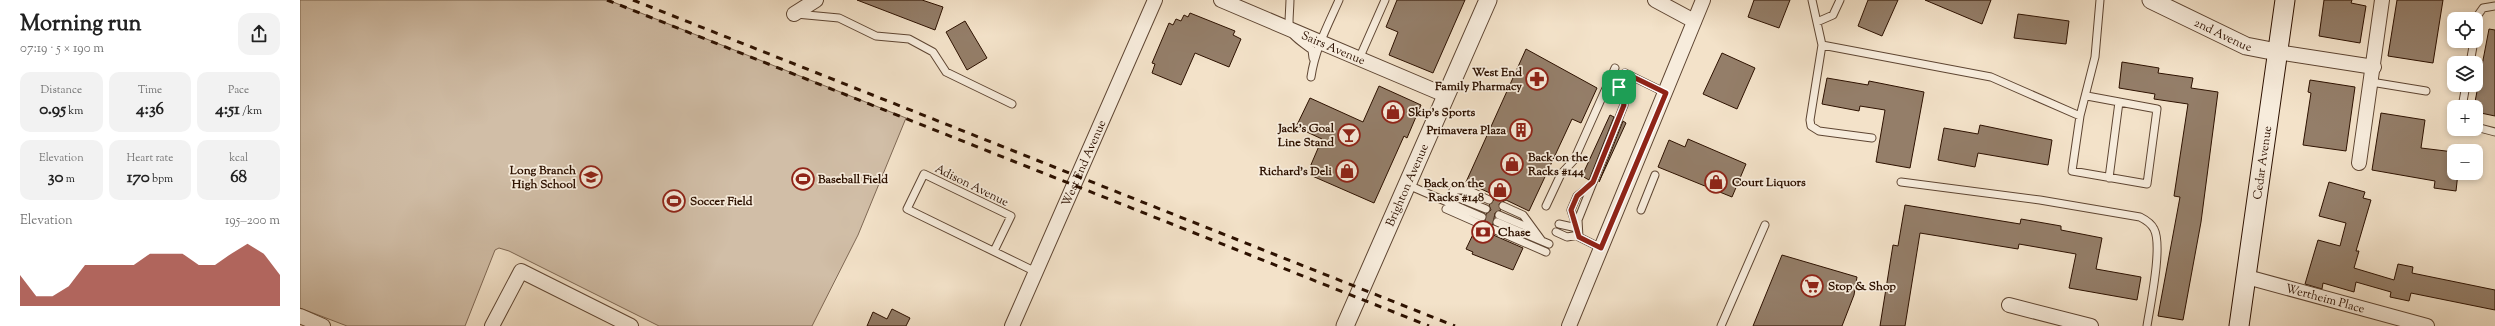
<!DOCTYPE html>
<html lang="en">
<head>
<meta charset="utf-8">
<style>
  :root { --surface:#fff; --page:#f2f2f2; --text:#222; --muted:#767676; --accent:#8f2418 }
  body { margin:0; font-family:"Sorts Mill Goudy",serif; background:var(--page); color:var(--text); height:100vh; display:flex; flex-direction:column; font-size:15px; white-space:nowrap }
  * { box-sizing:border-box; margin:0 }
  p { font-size:13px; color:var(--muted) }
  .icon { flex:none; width:22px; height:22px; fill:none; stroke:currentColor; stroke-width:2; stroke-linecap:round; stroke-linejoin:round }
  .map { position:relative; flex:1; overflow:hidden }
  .drawer { display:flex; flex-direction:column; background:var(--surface); width:300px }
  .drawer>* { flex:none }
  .controls { position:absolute; left:2147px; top:12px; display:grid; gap:8px }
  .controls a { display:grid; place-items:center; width:36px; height:36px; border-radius:8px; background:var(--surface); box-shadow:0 2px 6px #0003; font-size:20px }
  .pin { position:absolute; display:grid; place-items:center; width:34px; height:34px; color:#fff; margin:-17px; border-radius:8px; box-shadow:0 2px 6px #0006 }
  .round { display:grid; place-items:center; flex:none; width:42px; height:42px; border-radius:12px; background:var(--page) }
  .headline { display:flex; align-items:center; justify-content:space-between; height:68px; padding:0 20px }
  h1 { font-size:22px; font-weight:800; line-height:30px }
  .stats { display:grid; grid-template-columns:repeat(3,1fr); gap:6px; height:68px; padding:4px 20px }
  .stats div { display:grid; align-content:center; border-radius:10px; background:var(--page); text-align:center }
  .stats b { font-size:17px; font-weight:800 }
  .stats small { font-size:11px; font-weight:400 }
  .stats p { font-size:11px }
  .chart { height:112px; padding:8px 20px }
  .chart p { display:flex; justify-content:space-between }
  .chart svg { width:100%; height:72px; margin-top:4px; fill:var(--accent); opacity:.7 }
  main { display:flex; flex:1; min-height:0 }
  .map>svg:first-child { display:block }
  .green { fill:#d1bea7; stroke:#7f6854 }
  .building { fill:#947e69; stroke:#2d1100 }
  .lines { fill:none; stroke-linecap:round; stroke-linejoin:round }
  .service-casing { stroke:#5e4532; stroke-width:9 }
  .minor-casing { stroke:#5e4532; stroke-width:16 }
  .tertiary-casing { stroke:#5e4532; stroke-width:19 }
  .secondary-casing { stroke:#2d1100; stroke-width:21 }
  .service { stroke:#f7ecdc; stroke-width:7 }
  .minor { stroke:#f7ecdc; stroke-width:14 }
  .tertiary { stroke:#f7ecdc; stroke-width:17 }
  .secondary { stroke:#f7ecdc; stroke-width:19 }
  .rail { stroke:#2d1100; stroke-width:3; stroke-dasharray:7 7; stroke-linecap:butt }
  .route-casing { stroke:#fff; stroke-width:8 }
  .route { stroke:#8f2418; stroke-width:5 }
  .labels { text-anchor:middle; stroke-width:3.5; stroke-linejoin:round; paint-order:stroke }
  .street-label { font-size:12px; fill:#2d1100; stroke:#f7ecdc }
  .poi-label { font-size:12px; font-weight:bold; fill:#2d1100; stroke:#f7ecdc; text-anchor:start }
</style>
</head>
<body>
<main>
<section class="drawer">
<div class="headline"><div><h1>Morning run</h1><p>07:19 · 5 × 190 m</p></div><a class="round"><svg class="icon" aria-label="share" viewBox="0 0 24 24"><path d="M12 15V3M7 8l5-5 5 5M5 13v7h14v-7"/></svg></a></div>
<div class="stats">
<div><p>Distance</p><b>0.95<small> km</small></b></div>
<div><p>Time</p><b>4:36</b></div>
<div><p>Pace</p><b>4:51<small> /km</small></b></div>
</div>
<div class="stats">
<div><p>Elevation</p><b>30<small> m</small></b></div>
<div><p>Heart rate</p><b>170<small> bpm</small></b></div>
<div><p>kcal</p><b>68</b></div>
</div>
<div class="chart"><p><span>Elevation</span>195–200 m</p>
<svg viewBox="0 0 160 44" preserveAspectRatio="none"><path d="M0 44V25L10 38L20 38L30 32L40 19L50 19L60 19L70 19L80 12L90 12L100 12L110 19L120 19L130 12L140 6L150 12L160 25V44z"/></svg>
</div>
</section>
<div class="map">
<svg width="2195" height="326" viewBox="0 0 2195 326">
  <rect width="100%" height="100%" fill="#f3e2c9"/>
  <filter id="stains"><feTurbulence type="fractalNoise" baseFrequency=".005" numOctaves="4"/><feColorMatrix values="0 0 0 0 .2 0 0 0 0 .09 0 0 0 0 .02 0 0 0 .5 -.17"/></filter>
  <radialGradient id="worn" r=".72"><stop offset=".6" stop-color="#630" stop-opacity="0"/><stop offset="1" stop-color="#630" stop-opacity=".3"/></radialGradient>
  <path class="green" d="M0,0H308L606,118L558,235L512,326H359L209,251L199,248L195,250L165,326H47L0,308Z"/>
  <path class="building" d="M557,0H622L643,7L635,30Z
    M1097,0H1165L1133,73L1089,55L1098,32L1086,27Z
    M1454,0H1490L1479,28L1448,17Z
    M1568,0H1598L1582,36L1558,26Z
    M1625,0H1691L1682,24Z
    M2024,0H2052L2051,3L2066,6L2060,43L2019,36Z
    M2097,0H2143L2133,63L2088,56Z
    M890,13L935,31L933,35L941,39L929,67L895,53L881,85L852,73L855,64L852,63L869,23L873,25L876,19L881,21L884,15L888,17Z
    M1718,14L1769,21L1766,44L1714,38Z
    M665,21L687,58L667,70L646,32Z
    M2189,29L2195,30V116L2176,112V107H2174Z
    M1226,49L1297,88L1281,123L1272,119L1229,211L1206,200L1199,204L1201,210L1195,213L1193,224L1188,230L1191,234L1223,248L1213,270L1172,254L1173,252L1166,249L1176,228L1181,229L1184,226L1186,214L1191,210L1189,205L1194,200L1192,194L1166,182Z
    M1422,53L1455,68L1437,109L1403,94Z
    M1822,62L1859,68L1858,73L1893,78L1891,88L1918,92L1901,222L1883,320L1858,316L1880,197L1874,196L1888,104L1854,99L1855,94L1819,88Z
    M1527,78L1568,85L1569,81L1624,92L1610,168L1576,162L1585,110L1560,106L1559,111L1522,104Z
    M2010,80L2055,87L2046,151L2003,145L2011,93L2008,92Z
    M1079,86L1121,105L1107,138L1104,136L1074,203L1010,175L1014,168L1010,167L1022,139L996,127L1010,98L1063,122Z
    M2081,113L2125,120L2121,148L2154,152V173H2158L2156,191L2134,188L2135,181L2072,170Z
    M1310,115L1314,117L1289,180L1282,176Z
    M1323,121L1326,123L1299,182Z
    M1680,125L1752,140L1748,165L1678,153L1675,167L1638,160L1644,128L1678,134Z
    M1388,139L1446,164L1432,197L1358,167L1369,140L1385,147Z
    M2029,182L2065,192L2063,198L2071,200L2056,251H2059L2054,268L2094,280L2098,264L2113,267L2112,273L2195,290V310L2111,293L2109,301L2090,297L2091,292L2056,282L2054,292L2023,283L2022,289L2005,284L2018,240L2040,246L2046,223L2019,216Z
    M1605,205L1720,224L1721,219L1761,226V230L1802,238L1796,269L1841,277L1837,300L1769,288L1776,254L1719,244L1718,249L1620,233L1605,326H1580L1593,245L1598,246Z
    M1482,255L1557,277L1554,295L1542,326H1453Z
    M592,309L610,318L606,326H567L573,312L587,319Z"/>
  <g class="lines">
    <g class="service-casing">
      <path id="service" d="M990,0C989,33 984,30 1012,50L1013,58
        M1512,0L1522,45L1510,120L1511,126L1519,131L1572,138
        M496,14L539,18L576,36L609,39L633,52L646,72L712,104
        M1517,22L1533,15L1540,0
        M2176,28L2178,15L2183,8L2195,6
        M1522,45L1691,77L1780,116
        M1059,59L1085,0
        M2170,63L2174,41
        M1011,77C1015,49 1028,25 1039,0
        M2071,82L2126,91
        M1787,96L1857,109L1847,184L1772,171L1780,116L1795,57L1800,0
        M2162,107L2166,85
        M2176,127L2195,132
        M1809,178L1819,102
        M1601,182L1740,200L1840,217C1846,220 1851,223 1854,229C1863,246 1850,306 1847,326
        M1108,185L1182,217
        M1153,190H1168L1189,200
        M1151,195L1186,209
        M1203,206L1223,215L1242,241
        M1246,206L1261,174L1274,160L1315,68
        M1146,209L1180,224
        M1341,210L1355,175
        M1199,215L1232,229
        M1197,222L1249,244
        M1259,224L1277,228L1271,210L1277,196L1289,187
        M1193,229L1246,252
        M1256,232L1267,237L1279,235
        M1301,248L1279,237L1278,220L1324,105L1319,87L1325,73L1366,93
        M694,251L711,216L624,174L607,209L736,272
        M1421,326L1465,225"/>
    </g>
    <g class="minor-casing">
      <g id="minor">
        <path id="s1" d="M921,0L1145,95"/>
        <path d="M1355,0L1394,21"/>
        <path d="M494,14L516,0"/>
        <path d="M1977,52L2074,67"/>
        <path d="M2059,163L2082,0"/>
        <path id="s2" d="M1947,277L2127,326"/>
        <path d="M1709,305L1791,326"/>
        <path d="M0,316L23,326"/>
        <path d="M192,326L221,271L331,326"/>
        <path id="s3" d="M712,326L855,0"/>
        <path d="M1269,326L1403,0"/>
      </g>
    </g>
    <g class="tertiary-casing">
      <g id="tertiary">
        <path id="s4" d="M1851,0L1946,46L1977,52"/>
        <path id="s5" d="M1045,326L1188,0"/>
      </g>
    </g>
    <g class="secondary-casing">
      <g id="secondary">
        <path id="s6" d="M1939,326L1985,0"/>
      </g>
    </g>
    <use href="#service" class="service"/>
    <use href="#minor" class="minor"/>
    <use href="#tertiary" class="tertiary"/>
    <use href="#secondary" class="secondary"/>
    <path class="rail" d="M307,0L1129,326
      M333,0L1155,326"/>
  </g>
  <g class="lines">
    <g class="route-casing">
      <path id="route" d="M1325,73L1366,93L1301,248L1279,237L1271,210L1277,196L1293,182L1324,105L1319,87Z"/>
    </g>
    <use href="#route" class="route"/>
  </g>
  <defs>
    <g id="pharmacy-ring" transform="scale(1.15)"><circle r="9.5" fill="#f7ecdc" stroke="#8f2418" stroke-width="1.5"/><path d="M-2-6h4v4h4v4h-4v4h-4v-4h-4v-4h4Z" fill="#8f2418"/></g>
    <g id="shop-ring" transform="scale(1.15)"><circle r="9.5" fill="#f7ecdc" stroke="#8f2418" stroke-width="1.5"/><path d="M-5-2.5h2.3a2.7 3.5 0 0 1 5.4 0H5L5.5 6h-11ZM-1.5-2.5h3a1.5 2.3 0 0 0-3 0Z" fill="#8f2418"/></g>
    <g id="building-ring" transform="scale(1.15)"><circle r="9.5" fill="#f7ecdc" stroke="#8f2418" stroke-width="1.5"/><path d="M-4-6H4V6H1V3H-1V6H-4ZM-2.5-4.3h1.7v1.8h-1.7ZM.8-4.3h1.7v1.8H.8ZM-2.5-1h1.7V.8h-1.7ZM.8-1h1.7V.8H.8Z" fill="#8f2418"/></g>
    <g id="bar-ring" transform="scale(1.15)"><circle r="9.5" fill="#f7ecdc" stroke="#8f2418" stroke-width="1.5"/><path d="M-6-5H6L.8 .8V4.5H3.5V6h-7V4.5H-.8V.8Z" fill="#8f2418"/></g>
    <g id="school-ring" transform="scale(1.15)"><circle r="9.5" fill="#f7ecdc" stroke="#8f2418" stroke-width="1.5"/><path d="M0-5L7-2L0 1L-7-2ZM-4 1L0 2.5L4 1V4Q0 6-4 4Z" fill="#8f2418"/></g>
    <g id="stadium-ring" transform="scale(1.15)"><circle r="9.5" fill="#f7ecdc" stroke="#8f2418" stroke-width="1.5"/><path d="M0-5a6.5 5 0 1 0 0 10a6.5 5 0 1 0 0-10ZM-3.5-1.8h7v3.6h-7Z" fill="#8f2418"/></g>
    <g id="bank-ring" transform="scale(1.15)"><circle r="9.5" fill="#f7ecdc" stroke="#8f2418" stroke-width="1.5"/><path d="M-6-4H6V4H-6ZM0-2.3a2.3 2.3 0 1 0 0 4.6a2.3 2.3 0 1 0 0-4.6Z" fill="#8f2418"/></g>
    <g id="supermarket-ring" transform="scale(1.15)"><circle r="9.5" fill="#f7ecdc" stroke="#8f2418" stroke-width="1.5"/><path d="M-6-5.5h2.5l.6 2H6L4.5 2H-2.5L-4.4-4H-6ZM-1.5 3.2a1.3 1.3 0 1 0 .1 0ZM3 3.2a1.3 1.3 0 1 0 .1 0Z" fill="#8f2418"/></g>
  </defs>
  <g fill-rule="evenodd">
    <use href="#pharmacy-ring" x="1237" y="79"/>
    <use href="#shop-ring" x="1093" y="112"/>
    <use href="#building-ring" x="1221" y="130"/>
    <use href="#bar-ring" x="1049" y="135"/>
    <use href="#shop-ring" x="1212" y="164"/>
    <use href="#shop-ring" x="1047" y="171"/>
    <use href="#school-ring" x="291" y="177"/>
    <use href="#stadium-ring" x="503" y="179"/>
    <use href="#shop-ring" x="1416" y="182"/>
    <use href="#shop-ring" x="1200" y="190"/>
    <use href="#stadium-ring" x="374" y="201"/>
    <use href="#bank-ring" x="1183" y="232"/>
    <use href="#supermarket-ring" x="1512" y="286"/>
  </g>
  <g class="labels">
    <g class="street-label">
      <text dy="4" stroke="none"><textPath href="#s4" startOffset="80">2nd Avenue</textPath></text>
      <text dy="4" stroke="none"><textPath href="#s1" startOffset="122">Sairs Avenue</textPath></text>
      <text dy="4" stroke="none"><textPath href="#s3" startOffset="178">West End Avenue</textPath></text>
      <text dy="4" stroke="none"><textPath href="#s6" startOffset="165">Cedar Avenue</textPath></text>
      <text transform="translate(672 185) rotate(26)" y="4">Adison Avenue</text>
      <text dy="4" stroke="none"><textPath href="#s5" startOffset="154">Brighton Avenue</textPath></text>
      <text dy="4" stroke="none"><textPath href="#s2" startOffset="81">Wertheim Place</textPath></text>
    </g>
    <g class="poi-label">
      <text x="1222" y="76" text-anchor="end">West End<tspan x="1222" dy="14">Family Pharmacy</tspan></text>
      <text x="1108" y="116">Skip's Sports</text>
      <text x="1034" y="132" text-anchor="end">Jack's Goal<tspan x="1034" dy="14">Line Stand</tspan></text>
      <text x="1206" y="134" text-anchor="end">Primavera Plaza</text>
      <text x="1228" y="161">Back on the<tspan x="1228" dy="14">Racks #144</tspan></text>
      <text x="276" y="174" text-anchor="end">Long Branch<tspan x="276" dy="14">High School</tspan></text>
      <text x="1032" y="175" text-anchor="end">Richard's Deli</text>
      <text x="518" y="183">Baseball Field</text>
      <text x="1432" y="186">Court Liquors</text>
      <text x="1184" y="187" text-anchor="end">Back on the<tspan x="1184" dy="14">Racks #148</tspan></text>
      <text x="390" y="205">Soccer Field</text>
      <text x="1198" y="236">Chase</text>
      <text x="1528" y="290">Stop &amp; Shop</text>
    </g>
  </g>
  <rect width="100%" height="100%" filter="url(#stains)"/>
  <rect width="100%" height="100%" fill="url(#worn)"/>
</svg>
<div class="controls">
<a><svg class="icon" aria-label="locate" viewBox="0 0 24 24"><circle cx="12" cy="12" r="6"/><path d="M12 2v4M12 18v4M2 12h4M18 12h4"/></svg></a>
<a><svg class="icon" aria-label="layers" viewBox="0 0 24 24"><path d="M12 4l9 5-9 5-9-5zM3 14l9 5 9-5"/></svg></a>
<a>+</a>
<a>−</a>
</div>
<div class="pin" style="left:1319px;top:87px;background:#1e9e55"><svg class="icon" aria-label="arrive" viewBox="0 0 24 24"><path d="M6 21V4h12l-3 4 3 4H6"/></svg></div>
</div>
</main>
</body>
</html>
